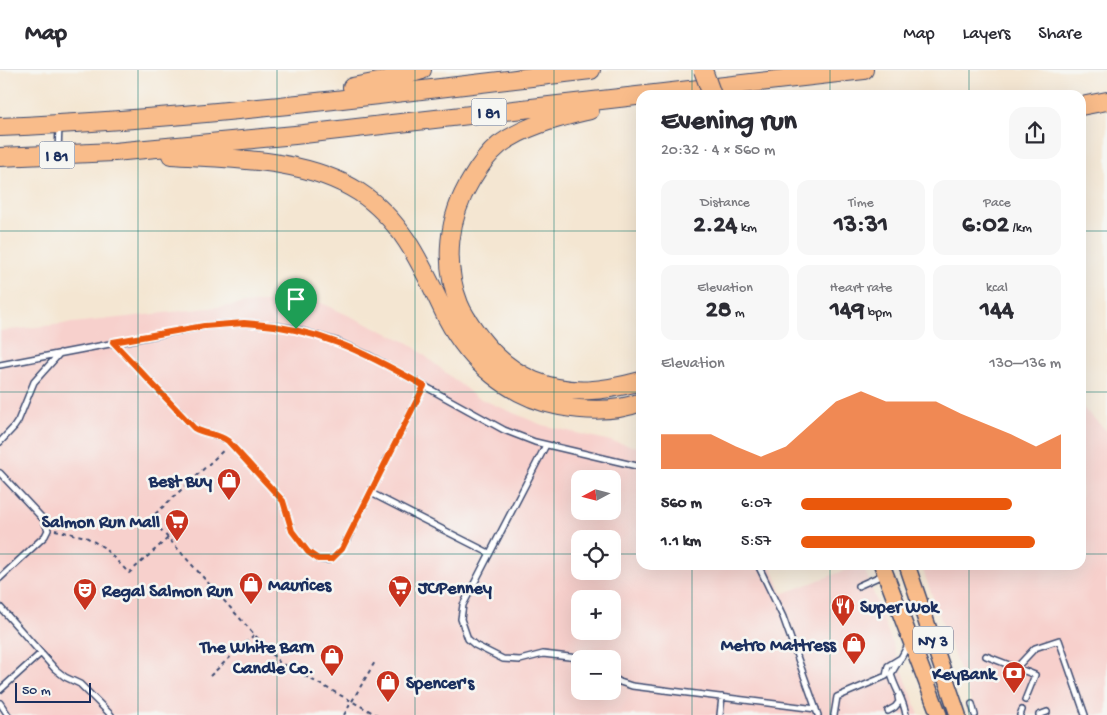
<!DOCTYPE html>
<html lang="en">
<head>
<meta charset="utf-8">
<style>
  :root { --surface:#fff; --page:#f7f7f7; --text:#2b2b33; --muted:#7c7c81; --line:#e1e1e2; --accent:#ea580c }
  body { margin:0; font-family:"Gochi Hand",sans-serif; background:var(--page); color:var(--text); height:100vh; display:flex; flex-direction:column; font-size:19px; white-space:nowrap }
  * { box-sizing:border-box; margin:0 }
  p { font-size:16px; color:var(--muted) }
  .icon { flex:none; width:28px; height:28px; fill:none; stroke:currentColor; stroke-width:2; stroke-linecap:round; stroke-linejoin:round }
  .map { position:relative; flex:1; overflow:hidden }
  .sheet { position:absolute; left:636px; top:20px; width:450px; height:480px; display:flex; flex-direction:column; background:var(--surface); border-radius:15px; box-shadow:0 5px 20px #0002 }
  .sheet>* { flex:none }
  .needle { width:32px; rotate:263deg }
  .controls { position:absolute; left:571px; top:400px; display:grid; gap:10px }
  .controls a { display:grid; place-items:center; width:50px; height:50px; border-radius:10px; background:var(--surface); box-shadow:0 5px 20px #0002; font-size:25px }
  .scale { position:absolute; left:15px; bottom:12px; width:76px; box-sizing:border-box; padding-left:5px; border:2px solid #1b2f5e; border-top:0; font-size:14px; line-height:18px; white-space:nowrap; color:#1b2f5e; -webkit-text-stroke:4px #f6f6f2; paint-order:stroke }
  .pin { position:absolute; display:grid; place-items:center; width:42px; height:42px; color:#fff; margin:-51px -21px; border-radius:50% 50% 50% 0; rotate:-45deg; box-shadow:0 0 5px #0007 }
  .pin .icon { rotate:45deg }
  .round { display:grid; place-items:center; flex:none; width:52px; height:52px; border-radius:15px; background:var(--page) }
  .overview { display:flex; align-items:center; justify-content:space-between; height:85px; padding:0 25px }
  h1 { font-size:28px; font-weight:800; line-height:38px }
  .metrics { display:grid; grid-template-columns:repeat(3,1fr); gap:8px; height:85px; padding:5px 25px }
  .metrics div { display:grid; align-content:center; border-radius:12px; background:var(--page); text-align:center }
  .metrics b { font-size:25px; font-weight:800 }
  .metrics small { font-size:14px; font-weight:400 }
  .metrics p { font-size:14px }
  .chart { height:140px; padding:10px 25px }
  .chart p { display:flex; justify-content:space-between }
  .chart svg { width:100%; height:90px; margin-top:5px; fill:var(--accent); opacity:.7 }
  ul { padding:0 25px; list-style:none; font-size:16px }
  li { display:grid; grid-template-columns:80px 60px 1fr; align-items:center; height:38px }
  li i { height:12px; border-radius:6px; background:var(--accent) }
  header { display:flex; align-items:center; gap:30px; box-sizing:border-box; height:70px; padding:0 25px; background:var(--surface); border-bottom:1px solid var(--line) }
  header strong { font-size:24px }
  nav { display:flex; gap:28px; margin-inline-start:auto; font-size:18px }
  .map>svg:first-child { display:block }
  .built { fill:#f7d0cc; fill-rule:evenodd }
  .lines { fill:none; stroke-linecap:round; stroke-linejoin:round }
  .lane-casing { stroke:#3c4a6f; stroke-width:8 }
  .primary-casing { stroke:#3c4a6f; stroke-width:18 }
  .highway-casing { stroke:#3c4a6f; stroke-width:20 }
  .path { stroke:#3c4a6f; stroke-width:2; stroke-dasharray:4 4; stroke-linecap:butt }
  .lane { stroke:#fff; stroke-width:5 }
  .primary { stroke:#f9bc8a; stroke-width:15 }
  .highway { stroke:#f9bc8a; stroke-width:18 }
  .highway-bridge-casing { stroke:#3c4a6f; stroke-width:20; stroke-linecap:butt }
  .highway-bridge { stroke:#f9bc8a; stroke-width:18 }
  .route-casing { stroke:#fff; stroke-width:10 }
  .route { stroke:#ea580c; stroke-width:6 }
  .grid { fill:none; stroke:#0f766e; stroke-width:1; stroke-opacity:0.55 }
  .labels { text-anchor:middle; stroke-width:5; stroke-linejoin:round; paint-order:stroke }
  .shield { fill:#f6f6f2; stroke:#5d6b8a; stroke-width:1 }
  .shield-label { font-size:16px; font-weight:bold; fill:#1b2f5e }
  .poi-label { font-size:18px; font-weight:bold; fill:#1b2f5e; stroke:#f6f6f2; text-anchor:end }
</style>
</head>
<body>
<header>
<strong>Map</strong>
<nav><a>Map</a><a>Layers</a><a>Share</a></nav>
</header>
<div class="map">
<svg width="1107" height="645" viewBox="0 0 1107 645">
  <rect width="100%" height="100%" fill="#f6f6f2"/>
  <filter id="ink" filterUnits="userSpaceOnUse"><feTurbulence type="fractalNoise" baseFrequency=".02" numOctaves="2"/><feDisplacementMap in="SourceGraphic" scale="10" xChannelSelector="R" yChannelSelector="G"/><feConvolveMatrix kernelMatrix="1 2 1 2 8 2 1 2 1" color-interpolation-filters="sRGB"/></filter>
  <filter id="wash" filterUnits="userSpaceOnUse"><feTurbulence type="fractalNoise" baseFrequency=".0096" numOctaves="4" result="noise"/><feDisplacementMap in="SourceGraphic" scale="20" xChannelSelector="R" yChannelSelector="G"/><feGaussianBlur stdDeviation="1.12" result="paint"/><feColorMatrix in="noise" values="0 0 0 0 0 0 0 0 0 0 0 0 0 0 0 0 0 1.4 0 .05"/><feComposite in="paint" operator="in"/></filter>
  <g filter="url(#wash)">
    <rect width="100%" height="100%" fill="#f4e6d2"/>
    <path class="built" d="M308,227L409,273L476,327L542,355L641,378V495H771L782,524L859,495H863L919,645H0V261ZM580,409H612V441H580ZM580,469H612V501H580ZM580,529H612V561H580ZM580,589H612V621H580Z
      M1081,336L1107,361V645H976L921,495H1081Z"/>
  </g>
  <g filter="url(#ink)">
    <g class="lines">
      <g class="lane-casing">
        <path id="lane" d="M58,82L59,56
          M113,272L194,358C205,365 218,363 228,371L283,431L292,461L308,482L318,489L327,490L332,489L342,479L424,316
          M0,295L204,256L244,253L277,256L296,259L336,271L370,286L504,360L535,372L641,397
          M0,372L14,357L18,351L34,312L60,283
          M546,375L463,535L461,549L468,569L475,575L503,589L520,590L543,584L587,589
          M0,403L44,450L48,460L45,466L0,508
          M371,423L489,483
          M758,495L783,547L818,645
          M858,516L885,504
          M0,537L55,599L65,607L80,614L111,645
          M986,586L1035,605L1025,630
          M900,589L891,604C895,619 904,630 906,645
          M1017,597L1035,578L1059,570L1085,645
          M612,607L620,612L632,616L816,639
          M0,620L41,583
          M0,633L8,645
          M972,634L975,645
          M888,641L895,637L899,632L898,627
          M720,645L722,627
          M834,645L837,627L886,606L888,596L901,588L908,575
          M1020,645L1022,640
          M1039,645L1047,642"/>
      </g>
      <g class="primary-casing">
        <path id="primary" d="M882,495L939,645
          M907,495L958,645"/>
      </g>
      <g class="highway-casing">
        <path id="highway" d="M352,17L384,11L422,0
          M1081,36L1107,31
          M590,40C558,48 526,55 499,75C487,85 478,98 471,110C448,147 443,193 459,234C464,247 473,258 481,269C495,287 513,302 534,311C571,326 604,321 641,311
          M0,57C198,49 395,23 591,0
          M171,85C232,89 307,88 359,122C405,152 424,201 447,248C470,292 510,327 559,336C586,341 616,342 641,332
          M0,87L114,82L295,65L864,0"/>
      </g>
      <path class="path" d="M55,460L86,467L103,477L129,503L168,468L279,592L377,645
        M168,468L151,448L225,379
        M210,606L255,564
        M344,645L376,590"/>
      <use href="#lane" class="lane"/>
      <use href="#primary" class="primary"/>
      <use href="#highway" class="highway"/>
      <g class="highway-bridge-casing">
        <path id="highway-bridge" d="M703,0L712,25"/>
      </g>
      <use href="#highway-bridge" class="highway-bridge"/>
    </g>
  </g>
  <g class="lines" filter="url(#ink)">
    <g class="route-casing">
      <path id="route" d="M244,253C315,257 363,281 424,316L342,479L332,489H318L308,482L292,461L283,431L228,371C218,363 205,365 194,358L113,272L204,256Z"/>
    </g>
    <use href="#route" class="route"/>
  </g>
  <path class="grid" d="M138,0V645M277,0V645M415,0V645M554,0V645M692,0V25M830,0V25M969,0V25M0,161H641M1081,161H1107M0,322H641M1081,322H1107M0,484H580M612,484H641M1081,484H1107M692,495V645M830,495V645M969,495V645"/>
  <defs>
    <g id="shop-pin" transform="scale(1.25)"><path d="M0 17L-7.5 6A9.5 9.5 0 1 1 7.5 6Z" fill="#c8321e" stroke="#f6f6f2"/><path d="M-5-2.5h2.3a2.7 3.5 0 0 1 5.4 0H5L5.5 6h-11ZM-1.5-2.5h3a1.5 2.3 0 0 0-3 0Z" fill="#fff"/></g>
    <g id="supermarket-pin" transform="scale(1.25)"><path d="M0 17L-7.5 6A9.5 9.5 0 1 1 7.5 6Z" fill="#c8321e" stroke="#f6f6f2"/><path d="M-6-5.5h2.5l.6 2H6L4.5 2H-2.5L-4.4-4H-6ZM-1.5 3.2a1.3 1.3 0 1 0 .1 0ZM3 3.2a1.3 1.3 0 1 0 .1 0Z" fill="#fff"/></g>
    <g id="theatre-pin" transform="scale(1.25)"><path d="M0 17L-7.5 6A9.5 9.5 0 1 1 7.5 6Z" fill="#c8321e" stroke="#f6f6f2"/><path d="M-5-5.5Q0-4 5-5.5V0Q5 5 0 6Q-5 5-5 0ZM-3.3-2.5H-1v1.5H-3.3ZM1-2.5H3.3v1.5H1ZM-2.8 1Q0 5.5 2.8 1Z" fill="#fff"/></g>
    <g id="restaurant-pin" transform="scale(1.25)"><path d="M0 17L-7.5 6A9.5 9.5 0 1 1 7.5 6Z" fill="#c8321e" stroke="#f6f6f2"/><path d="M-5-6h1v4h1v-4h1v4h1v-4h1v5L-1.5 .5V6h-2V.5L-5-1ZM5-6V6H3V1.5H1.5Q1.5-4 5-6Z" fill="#fff"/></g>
    <g id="bank-pin" transform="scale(1.25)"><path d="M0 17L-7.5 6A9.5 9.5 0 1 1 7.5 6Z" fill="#c8321e" stroke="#f6f6f2"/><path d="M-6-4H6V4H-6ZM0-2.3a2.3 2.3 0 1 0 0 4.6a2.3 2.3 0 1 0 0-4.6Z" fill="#fff"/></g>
  </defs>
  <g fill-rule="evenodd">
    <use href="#shop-pin" x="229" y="410"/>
    <use href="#supermarket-pin" x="177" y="451"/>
    <use href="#shop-pin" x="251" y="514"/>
    <use href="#supermarket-pin" x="400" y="517"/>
    <use href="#theatre-pin" x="85" y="520"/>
    <use href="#restaurant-pin" x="843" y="536"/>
    <use href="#shop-pin" x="854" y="574"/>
    <use href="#shop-pin" x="332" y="586"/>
    <use href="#bank-pin" x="1014" y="603"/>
    <use href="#shop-pin" x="388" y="612"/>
  </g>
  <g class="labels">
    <g class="shield">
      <rect x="471.5" y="28.5" width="35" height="27" rx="4"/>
      <rect x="39.5" y="71.5" width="35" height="27" rx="4"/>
      <rect x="913" y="556.5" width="40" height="27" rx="4"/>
    </g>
    <g class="shield-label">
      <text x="489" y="48">I 81</text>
      <text x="57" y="91">I 81</text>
      <text x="933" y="576">NY 3</text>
    </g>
    <g class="poi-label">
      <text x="212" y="416">Best Buy</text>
      <text x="160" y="457">Salmon Run Mall</text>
      <text x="268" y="520" text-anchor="start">Maurices</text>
      <text x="418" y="523" text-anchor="start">JCPenney</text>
      <text x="102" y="526" text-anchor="start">Regal Salmon Run</text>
      <text x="860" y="542" text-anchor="start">Super Wok</text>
      <text x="836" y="580">Metro Mattress</text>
      <text x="314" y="582">The White Barn<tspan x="314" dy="21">Candle Co.</tspan></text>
      <text x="996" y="609">KeyBank</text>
      <text x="406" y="618" text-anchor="start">Spencer's</text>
    </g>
  </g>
</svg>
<div class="controls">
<a><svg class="needle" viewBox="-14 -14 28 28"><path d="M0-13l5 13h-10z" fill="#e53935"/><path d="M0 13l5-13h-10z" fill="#7c7c81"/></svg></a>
<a><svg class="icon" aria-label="locate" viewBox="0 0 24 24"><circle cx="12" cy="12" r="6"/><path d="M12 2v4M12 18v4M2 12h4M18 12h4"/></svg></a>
<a>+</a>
<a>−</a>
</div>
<div class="scale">50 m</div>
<div class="pin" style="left:296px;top:259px;background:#1e9e55"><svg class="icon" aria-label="arrive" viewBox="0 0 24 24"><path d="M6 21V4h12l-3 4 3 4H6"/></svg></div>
<section class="sheet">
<div class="overview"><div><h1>Evening run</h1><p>20:32 · 4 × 560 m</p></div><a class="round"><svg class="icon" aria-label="share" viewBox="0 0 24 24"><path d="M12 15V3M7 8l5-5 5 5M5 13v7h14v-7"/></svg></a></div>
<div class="metrics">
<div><p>Distance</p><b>2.24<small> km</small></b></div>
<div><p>Time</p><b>13:31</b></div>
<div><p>Pace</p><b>6:02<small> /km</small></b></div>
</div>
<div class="metrics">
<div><p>Elevation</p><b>28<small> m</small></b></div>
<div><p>Heart rate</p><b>149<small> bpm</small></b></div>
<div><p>kcal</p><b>144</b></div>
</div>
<div class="chart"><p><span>Elevation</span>130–136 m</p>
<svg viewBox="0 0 160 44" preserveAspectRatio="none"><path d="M0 44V27L10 27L20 27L30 33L40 38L50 33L60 22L70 11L80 6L90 11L100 11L110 11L120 17L130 22L140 27L150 33L160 27V44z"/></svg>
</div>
<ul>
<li><b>560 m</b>6:07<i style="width:81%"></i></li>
<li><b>1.1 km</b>5:57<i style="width:90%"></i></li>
</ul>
</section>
</div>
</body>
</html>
